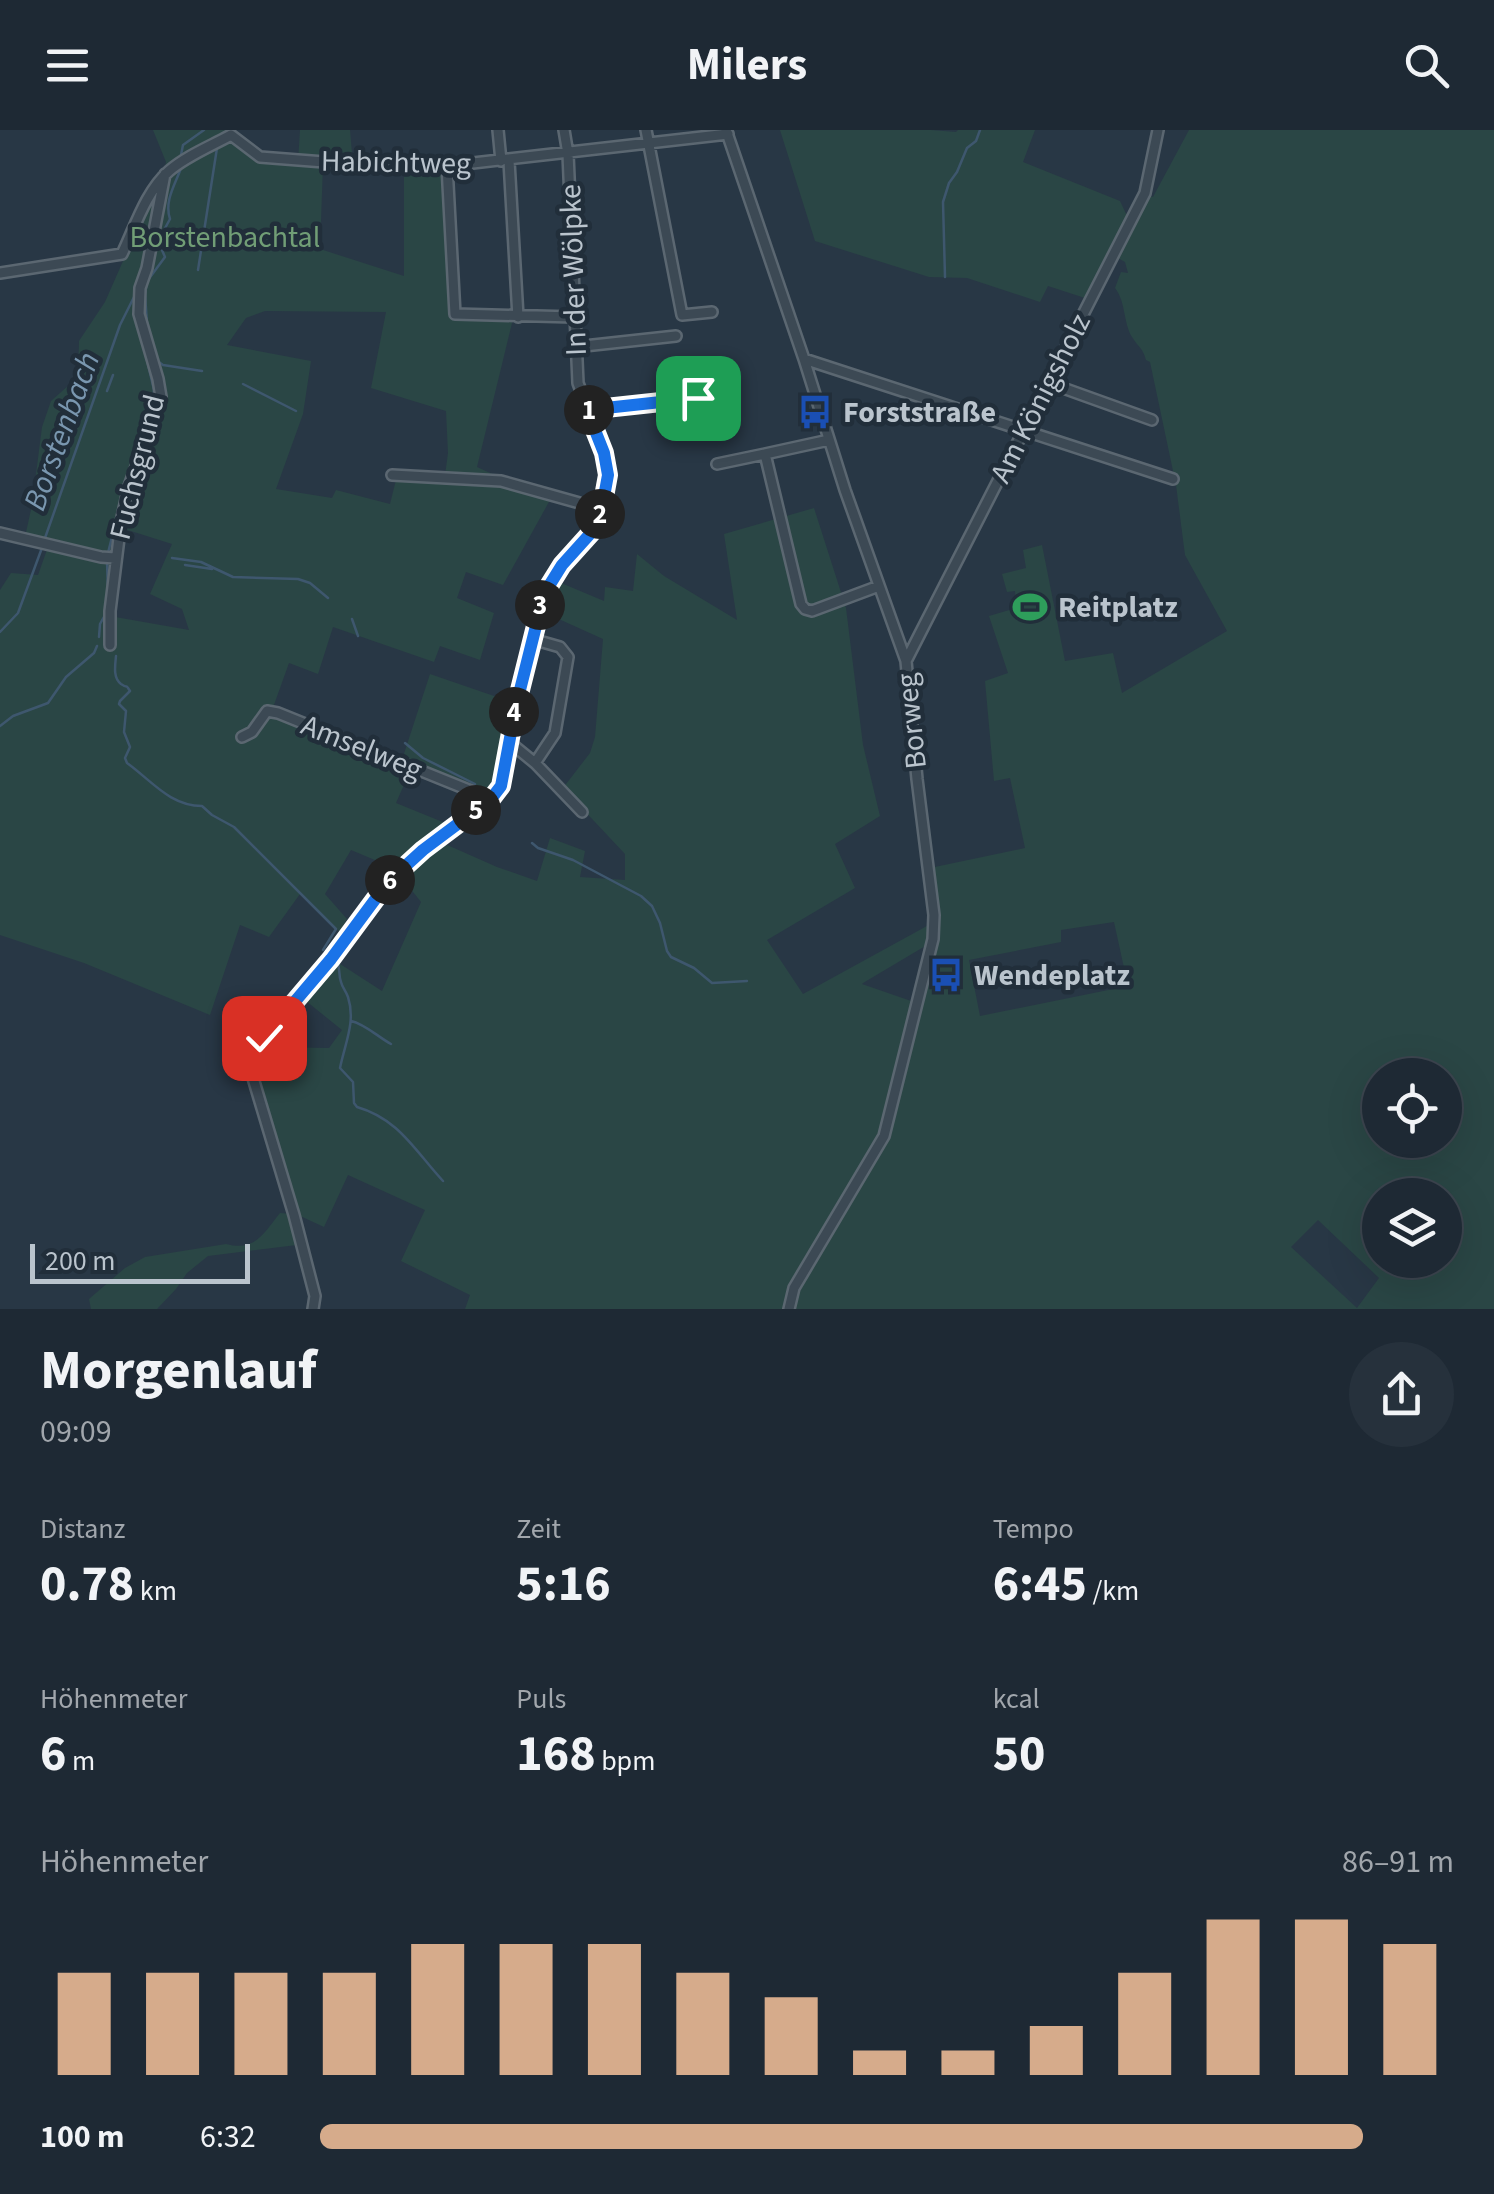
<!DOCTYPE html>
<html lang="de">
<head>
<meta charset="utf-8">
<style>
  :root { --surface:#1e2934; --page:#26313c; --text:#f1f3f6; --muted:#a1a6ac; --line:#3c454f; --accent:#d6ab8b }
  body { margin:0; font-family:"Source Sans 3",sans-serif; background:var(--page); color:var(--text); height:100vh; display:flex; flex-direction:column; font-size:38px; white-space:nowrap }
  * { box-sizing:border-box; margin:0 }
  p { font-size:32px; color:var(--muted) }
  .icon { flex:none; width:55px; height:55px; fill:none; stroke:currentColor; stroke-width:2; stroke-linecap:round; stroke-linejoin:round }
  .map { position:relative; height:1179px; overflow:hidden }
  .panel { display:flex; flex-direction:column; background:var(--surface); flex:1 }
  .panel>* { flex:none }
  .buttons { position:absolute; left:1362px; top:928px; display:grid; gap:20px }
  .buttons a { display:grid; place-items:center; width:100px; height:100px; border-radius:50%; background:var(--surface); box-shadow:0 10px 40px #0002,0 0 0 2px var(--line); font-size:50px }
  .scale { position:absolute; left:30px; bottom:25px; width:220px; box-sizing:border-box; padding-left:10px; border:5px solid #bac4cd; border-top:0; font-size:28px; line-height:35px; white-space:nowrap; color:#bac4cd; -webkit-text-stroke:8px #212e3a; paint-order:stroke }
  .pin { position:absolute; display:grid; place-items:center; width:85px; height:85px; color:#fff; margin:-42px; border-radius:20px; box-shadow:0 5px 15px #0006 }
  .km { position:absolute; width:50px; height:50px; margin:-25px; border-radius:50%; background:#222; color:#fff; font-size:28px; line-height:50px; text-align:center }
  .round { display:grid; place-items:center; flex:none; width:105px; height:105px; border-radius:52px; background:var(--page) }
  .summary { display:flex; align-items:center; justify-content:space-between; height:170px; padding:0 40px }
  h1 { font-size:55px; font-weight:700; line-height:75px }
  .metrics { display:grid; grid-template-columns:repeat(3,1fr); gap:15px; height:170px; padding:10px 40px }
  .metrics div { display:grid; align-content:center }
  .metrics b { font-size:50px; font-weight:700 }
  .metrics small { font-size:28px; font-weight:400 }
  .metrics p { font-size:28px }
  .chart { height:280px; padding:20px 40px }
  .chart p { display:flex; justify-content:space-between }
  .chart svg { width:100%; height:180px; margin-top:10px; stroke:var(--accent); stroke-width:6 }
  ul { padding:0 40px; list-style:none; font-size:32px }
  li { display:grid; grid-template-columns:160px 120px 1fr; align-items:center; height:75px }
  li i { height:25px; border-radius:12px; background:var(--accent) }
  header { display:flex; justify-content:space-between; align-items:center; height:130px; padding:0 40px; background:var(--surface); font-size:45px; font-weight:700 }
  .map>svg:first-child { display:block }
  .green { fill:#2a4645; fill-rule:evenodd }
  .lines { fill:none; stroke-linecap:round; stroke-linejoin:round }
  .stream { stroke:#3e576e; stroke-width:2.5 }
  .minor-casing { stroke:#5b6771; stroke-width:14 }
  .minor { stroke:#3c4954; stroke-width:9 }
  .route-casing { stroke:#fff; stroke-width:20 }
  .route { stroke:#1a73e8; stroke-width:12 }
  .labels { text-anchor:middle; stroke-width:9; stroke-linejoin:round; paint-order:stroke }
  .street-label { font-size:30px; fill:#bac4cd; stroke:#212e3a }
  .park-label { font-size:30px; fill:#719e76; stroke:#212e3a }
  .poi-label { font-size:30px; font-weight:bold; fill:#bac4cd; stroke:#212e3a; text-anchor:start }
  .water-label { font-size:32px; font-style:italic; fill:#7a97b0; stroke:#212e3a }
</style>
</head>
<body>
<header><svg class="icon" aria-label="menu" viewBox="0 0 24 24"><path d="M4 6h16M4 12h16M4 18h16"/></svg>Milers<svg class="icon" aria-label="search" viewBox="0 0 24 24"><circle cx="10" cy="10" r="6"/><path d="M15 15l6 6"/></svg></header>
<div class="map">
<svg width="1494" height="1179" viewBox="0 0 1494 1179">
  <rect width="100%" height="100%" fill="#283745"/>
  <path class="green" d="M153,0H227V4L258,30L298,31L300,0H350L353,35H323L320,119L404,146V37L443,38L453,184L513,189L477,337L550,370L503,455L466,442L457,468L494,483L480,530L440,516L434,532L333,497L318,544L289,533L270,586L399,639L430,544L514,573L492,673L410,641L396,673L455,697L438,709L445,714L497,737L537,751L550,708L585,721L580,747L625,750V724L563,658L590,623L595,607L603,509L541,481L554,450L604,471L605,457L633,461L637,424L664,446L737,490L724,404L814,378L846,478L863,615L880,686L835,714L855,758L767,810L803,864L936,791L930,738L1025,718L1010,648L994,651L985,551L1008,543L989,486L1016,478L1015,461L1007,462L1002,444L1026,438L1023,420L1042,415L1065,531L1113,523L1122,563L1227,501L1185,425L1176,355L1150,232L1146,230C1143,218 1138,217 1132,207C1123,192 1126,172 1115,158L1121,142L1128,143L1125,132L1111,124L1088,169L1048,156L1040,172L967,148L929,147L815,111L780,0H931L956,2L958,0H1035L1023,32L1120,71L1128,88L1141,63L1153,67L1189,0H1494V1179H465L470,1165L401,1131L425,1080L348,1045L324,1097L298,1085L305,1114L208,1126L187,1143L176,1159L157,1179H91L89,1169L125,1138L145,1127L226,1114C255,1122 264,1103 280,1083L292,1084L249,948L265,917L329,918L342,900L301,867L334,830L382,861L421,772L394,738L351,720L325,764L347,789L340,802L300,764L269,807L240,795L210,885L84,833L0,805V460L11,443L38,445L49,414L25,407L32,375L42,297L51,271L78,247L79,211L105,172L149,72L163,47L166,32ZM265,181L386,182L371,258L446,281L448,323L444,353L396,350L390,374L336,360L332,368L276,359L303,284L311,231L227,215L246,188ZM115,396L172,414L150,464L182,479L189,500L104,485ZM1114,792L1128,856L980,886L969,830L1061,812V800ZM927,815L914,872L862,854L863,853ZM1380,945H1445V1010H1380ZM1380,1065H1445V1130H1380ZM1318,1090L1379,1148L1357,1178L1291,1117Z"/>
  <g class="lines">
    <path class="stream" d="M181,25L183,15L204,0
      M198,140L217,18
      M945,147L943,72L949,53L957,42L967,18L976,11L980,0
      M148,150L165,127L158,111L170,89C164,71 175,55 181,38
      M147,194L145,164L147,152
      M146,226L154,260L151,285
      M156,230L163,235L202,241
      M243,254L296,281
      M107,261L113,245
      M45,408L120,195L135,165
      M108,423L123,363
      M172,428L201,432L233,447L298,449L310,453L328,468
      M107,431L108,463
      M185,435L212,439
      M352,489L358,506
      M0,502L18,483L43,415
      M99,507L100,494L105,485
      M116,526C115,536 113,548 121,554C130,560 124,552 130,561L120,571L119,574L126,581L124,602L130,617L125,628L127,633C152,651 170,676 202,676L212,685L234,697L336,799L323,820
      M0,596L13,586L48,573L66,547L94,523L97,516
      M405,613L423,628L475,654
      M532,713L538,718L573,730L641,766L652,776L660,793L667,821L671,827L694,838L712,853L747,851
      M336,830C341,838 338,844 341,852C342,857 346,861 348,867C356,892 345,913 340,938L353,952L354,973L357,977C399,989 415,1021 443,1051
      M351,891C365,894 378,907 391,914"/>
    <g class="minor-casing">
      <path id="minor" d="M498,0L501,31
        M646,0L682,185L712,182
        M726,0L804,229L845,360L906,531L917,649L934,785L933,809L884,1006L794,1158L789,1179
        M231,5L260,27L337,33L447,36L728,4
        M509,31L518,187
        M447,36L455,184L574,187
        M0,143L122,124C135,97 146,61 169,41C186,26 211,16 231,5
        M575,217L676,206
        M804,229L1173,349
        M1049,253L1152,290
        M587,280L698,268L695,241L700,240
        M829,310L765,324L801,474L805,479L812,481L879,456
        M717,334L765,324
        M392,345L501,351L601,379
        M0,403L101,427L115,428
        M532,509L560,517L568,527L555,603L535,633
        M110,515V481L121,392L129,356L161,267L158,249L139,184L140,158L147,138L165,44
        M906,531L1145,63L1158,0
        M242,607L252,602L267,581L278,583L491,669
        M508,611L535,633L582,682
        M313,1179L315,1166L294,1085L253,948L254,932L264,908L331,829L388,752L423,720L491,669L501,656L516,576L544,464L561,435L599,393L608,345L604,323L578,253L568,24L564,0"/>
    </g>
    <use href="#minor" class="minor"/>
  </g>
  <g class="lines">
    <g class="route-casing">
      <path id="route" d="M264,908L331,829L388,752L423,720L491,669L501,656L516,576L544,464L562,435L599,394L608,345L604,323L587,280L698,268"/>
    </g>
    <use href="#route" class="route"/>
  </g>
  <defs>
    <g id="bus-bare" transform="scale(2.7)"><path d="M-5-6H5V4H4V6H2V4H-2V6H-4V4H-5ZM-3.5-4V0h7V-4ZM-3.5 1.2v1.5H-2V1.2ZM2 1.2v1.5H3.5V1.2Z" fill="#1a4fb4" stroke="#212e3a" stroke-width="2.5" paint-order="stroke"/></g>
    <g id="stadium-bare" transform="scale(2.7)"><path d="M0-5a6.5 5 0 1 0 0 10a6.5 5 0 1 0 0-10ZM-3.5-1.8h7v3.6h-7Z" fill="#2e9e5b" stroke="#212e3a" stroke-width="2.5" paint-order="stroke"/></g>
  </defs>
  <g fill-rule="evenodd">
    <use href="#bus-bare" x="815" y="282"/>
    <use href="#stadium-bare" x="1030" y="477"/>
    <use href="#bus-bare" x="946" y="845"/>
  </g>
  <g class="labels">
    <g class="street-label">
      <text transform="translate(396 32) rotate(1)" y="10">Habichtweg</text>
      <text transform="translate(573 140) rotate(-92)" y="10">In der Wölpke</text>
      <text transform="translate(1040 268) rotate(-63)" y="10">Am Königsholz</text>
      <text transform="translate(137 337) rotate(-76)" y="10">Fuchsgrund</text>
      <text transform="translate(911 591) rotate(-96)" y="10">Borweg</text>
      <text transform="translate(362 617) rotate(22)" y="10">Amselweg</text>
    </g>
    <g class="park-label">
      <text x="225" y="117">Borstenbachtal</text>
    </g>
    <g class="poi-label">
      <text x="843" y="292">Forststraße</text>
      <text x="1058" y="487">Reitplatz</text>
      <text x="974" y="855">Wendeplatz</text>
    </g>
    <g class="water-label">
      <text transform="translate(61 301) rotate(-70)" y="11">Borstenbach</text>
    </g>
  </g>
</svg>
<div class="buttons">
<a><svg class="icon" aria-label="locate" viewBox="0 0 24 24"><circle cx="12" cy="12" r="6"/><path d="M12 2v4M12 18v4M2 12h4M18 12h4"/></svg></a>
<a><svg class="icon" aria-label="layers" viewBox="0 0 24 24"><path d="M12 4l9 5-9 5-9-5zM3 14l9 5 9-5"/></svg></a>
</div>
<div class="scale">200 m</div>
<div class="pin" style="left:698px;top:268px;background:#1e9e55"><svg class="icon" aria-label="arrive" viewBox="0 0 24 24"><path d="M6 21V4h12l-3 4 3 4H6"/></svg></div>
<div class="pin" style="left:264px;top:908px;background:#d93025"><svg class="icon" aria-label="check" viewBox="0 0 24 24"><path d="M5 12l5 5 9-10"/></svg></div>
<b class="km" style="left:589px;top:280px">1</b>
<b class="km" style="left:600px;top:384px">2</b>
<b class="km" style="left:540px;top:475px">3</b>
<b class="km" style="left:514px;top:582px">4</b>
<b class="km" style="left:476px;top:680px">5</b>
<b class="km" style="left:390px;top:750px">6</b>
</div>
<section class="panel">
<div class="summary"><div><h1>Morgenlauf</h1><p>09:09</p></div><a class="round"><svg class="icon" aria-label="share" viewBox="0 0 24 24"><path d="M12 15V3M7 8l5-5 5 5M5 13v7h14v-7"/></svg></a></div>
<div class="metrics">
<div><p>Distanz</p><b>0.78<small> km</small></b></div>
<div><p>Zeit</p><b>5:16</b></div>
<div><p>Tempo</p><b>6:45<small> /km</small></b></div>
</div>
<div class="metrics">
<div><p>Höhenmeter</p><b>6<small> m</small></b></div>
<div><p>Puls</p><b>168<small> bpm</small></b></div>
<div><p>kcal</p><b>50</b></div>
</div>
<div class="chart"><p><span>Höhenmeter</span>86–91 m</p>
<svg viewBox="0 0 160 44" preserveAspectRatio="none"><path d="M5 44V19M15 44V19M25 44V19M35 44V19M45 44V12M55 44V12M65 44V12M75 44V19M85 44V25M95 44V38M105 44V38M115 44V32M125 44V19M135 44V6M145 44V6M155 44V12"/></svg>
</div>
<ul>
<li><b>100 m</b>6:32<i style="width:92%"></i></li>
</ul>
</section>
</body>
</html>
